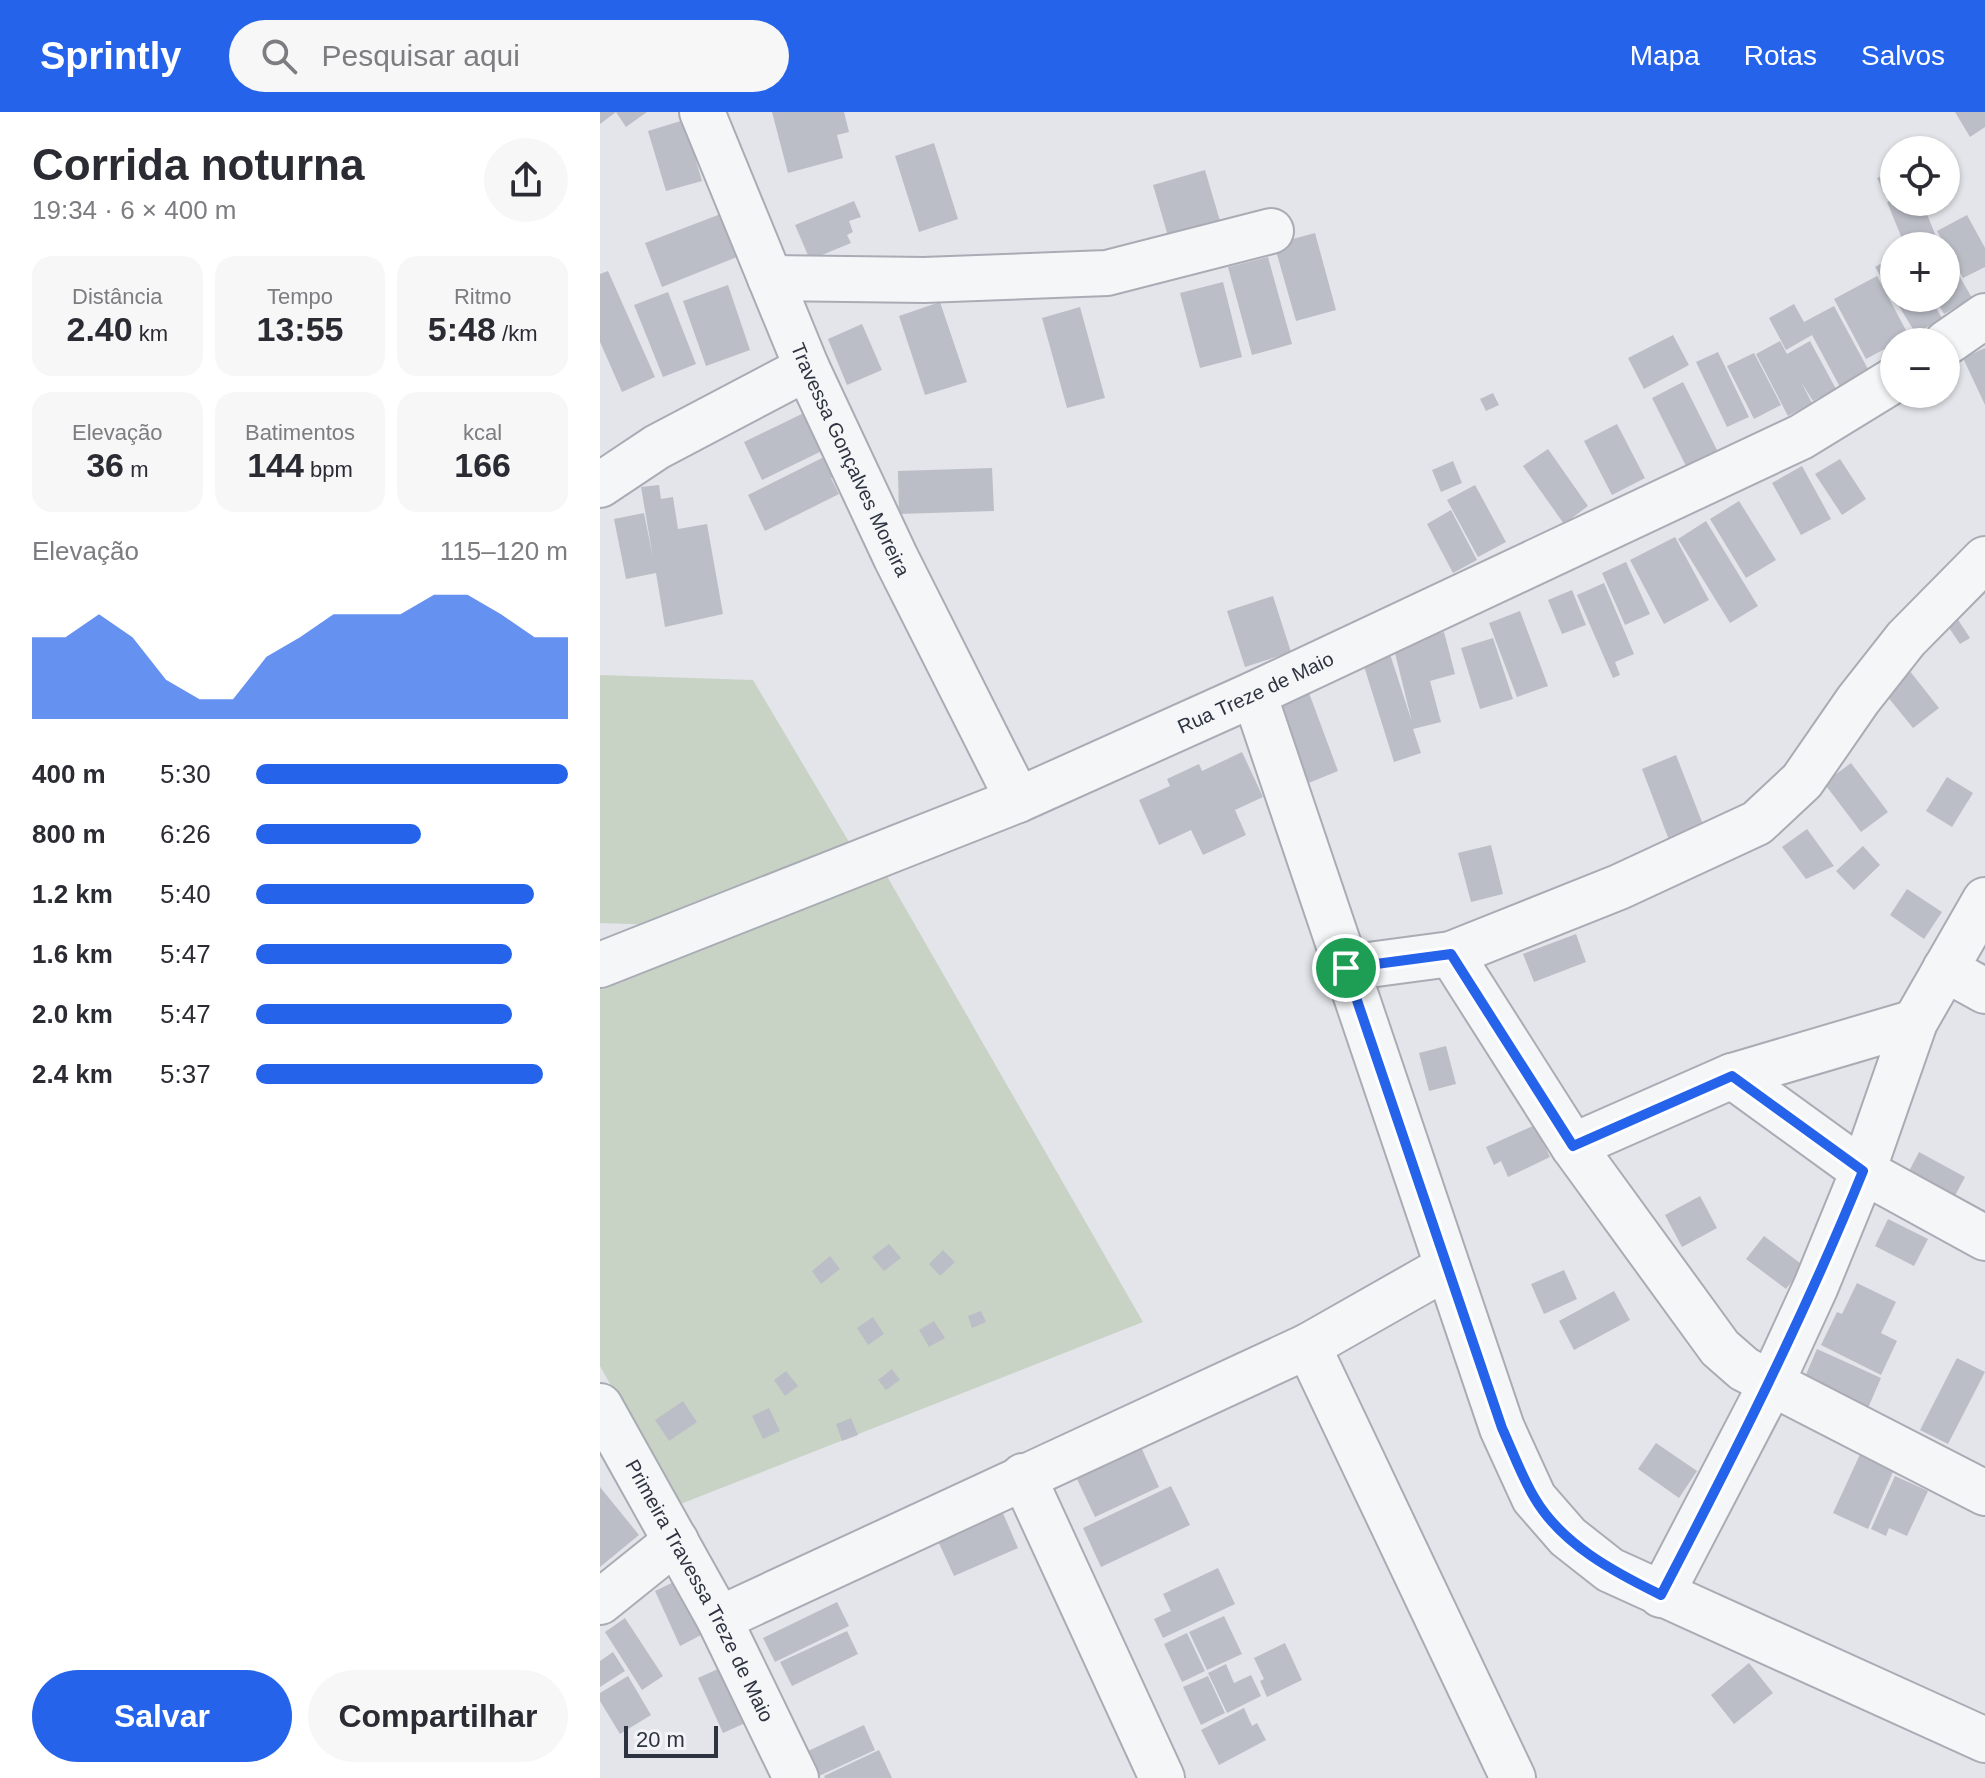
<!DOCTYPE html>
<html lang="pt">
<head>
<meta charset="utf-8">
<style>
  :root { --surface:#fff; --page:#f7f7f7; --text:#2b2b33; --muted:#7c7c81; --accent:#2563eb }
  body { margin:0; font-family:Helvetica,sans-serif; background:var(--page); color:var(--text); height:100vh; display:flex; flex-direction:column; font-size:30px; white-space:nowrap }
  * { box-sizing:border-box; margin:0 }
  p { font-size:26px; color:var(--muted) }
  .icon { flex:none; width:44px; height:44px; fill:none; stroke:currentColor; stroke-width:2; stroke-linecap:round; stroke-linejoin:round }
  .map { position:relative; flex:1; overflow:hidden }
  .details { display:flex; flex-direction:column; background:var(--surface); width:600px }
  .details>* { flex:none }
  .fabs { position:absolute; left:1280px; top:24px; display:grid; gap:16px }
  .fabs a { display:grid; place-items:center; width:80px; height:80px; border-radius:50%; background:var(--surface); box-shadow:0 2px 6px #0004; font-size:40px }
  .scale { position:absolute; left:24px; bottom:20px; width:94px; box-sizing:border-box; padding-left:8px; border:4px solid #2d3340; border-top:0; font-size:22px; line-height:28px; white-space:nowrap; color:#2d3340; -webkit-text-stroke:6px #f3f4f7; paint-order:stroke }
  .pin { position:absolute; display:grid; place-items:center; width:68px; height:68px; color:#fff; margin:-34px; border:4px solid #fff; border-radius:50%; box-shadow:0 2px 8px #0007 }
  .round { display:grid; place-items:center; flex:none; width:84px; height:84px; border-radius:42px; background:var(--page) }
  .summary { display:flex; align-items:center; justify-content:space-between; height:136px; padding:0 32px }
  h1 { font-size:44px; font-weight:700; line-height:60px }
  .figures { display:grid; grid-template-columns:repeat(3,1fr); gap:12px; height:136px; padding:8px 32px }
  .figures div { display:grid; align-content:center; border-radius:20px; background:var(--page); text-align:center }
  .figures b { font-size:34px; font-weight:700 }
  .figures small { font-size:22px; font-weight:400 }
  .figures p { font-size:22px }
  .chart { height:224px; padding:16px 32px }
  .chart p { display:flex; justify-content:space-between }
  .chart svg { width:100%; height:144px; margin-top:8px; fill:var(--accent); opacity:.7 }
  .button { display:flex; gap:16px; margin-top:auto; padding:16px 32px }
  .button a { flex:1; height:92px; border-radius:48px; background:var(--accent); color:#fff; font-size:32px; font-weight:700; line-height:92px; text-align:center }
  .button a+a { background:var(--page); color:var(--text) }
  ul { padding:0 32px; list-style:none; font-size:26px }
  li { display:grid; grid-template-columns:128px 96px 1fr; align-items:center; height:60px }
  li i { height:20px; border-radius:10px; background:var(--accent) }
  header { display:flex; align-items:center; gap:48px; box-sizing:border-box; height:112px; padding:0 40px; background:var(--accent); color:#fff }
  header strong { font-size:38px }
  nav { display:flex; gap:44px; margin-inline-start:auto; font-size:28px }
  .search { width:560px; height:72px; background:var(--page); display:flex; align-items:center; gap:20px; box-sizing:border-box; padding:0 28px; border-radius:44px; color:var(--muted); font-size:30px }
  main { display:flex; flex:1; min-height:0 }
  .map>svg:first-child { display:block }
  .green { fill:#c8d3c5 }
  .building { fill:#bbbec6 }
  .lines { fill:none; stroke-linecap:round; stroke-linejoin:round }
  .minor-casing { stroke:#a9acb4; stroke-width:48 }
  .minor { stroke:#f5f6f8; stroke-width:44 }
  .route-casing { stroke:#fff; stroke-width:16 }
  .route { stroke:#2563eb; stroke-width:10 }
  .labels { text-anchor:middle; stroke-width:8; stroke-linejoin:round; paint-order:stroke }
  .street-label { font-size:20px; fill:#2d3340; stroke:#f3f4f7 }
</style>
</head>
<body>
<header>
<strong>Sprintly</strong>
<div class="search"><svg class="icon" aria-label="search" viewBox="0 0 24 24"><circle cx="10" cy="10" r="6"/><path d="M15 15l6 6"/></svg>Pesquisar aqui</div>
<nav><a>Mapa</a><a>Rotas</a><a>Salvos</a></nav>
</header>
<main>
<section class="details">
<div class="summary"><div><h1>Corrida noturna</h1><p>19:34 · 6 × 400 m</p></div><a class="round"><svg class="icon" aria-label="share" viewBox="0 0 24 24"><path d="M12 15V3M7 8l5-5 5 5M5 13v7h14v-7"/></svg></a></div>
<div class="figures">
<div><p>Distância</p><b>2.40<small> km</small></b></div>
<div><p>Tempo</p><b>13:55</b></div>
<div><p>Ritmo</p><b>5:48<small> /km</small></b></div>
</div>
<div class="figures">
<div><p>Elevação</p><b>36<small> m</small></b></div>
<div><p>Batimentos</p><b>144<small> bpm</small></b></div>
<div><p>kcal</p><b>166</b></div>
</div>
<div class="chart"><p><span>Elevação</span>115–120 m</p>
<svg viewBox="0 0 160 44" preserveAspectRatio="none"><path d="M0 44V19L10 19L20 12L30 19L40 32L50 38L60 38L70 25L80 19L90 12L100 12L110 12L120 6L130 6L140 12L150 19L160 19V44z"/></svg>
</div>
<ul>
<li><b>400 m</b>5:30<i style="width:100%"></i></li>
<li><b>800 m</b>6:26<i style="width:53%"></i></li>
<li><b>1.2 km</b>5:40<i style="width:89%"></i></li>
<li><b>1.6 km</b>5:47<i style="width:82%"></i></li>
<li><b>2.0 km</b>5:47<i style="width:82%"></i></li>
<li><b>2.4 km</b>5:37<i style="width:92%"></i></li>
</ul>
<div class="button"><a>Salvar</a><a>Compartilhar</a></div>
</section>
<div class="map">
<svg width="1385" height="1666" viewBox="0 0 1385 1666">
  <rect width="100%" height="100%" fill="#e3e5ea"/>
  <path class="green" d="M0,563L153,568L255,740L58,813L0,811Z
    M280,752L543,1210L78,1393L0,1254V872Z"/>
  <path class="building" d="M0,0H47L26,15L16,0L0,12Z
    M172,0H244L249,20L237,23L243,46L188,61Z
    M1355,0H1385V15L1370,25Z
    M84,8L102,69L66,79L48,19Z
    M334,31L358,107L319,120L295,44Z
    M605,58L620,109L568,124L553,73Z
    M1294,59V81L1286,85L1277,66Z
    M1294,87L1322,90L1340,134H1305L1287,90Z
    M254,89L261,105L249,109L253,120L247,123L251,131L210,148L195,113Z
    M131,98L147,141L62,175L45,131Z
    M1367,103L1385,136V155L1363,166L1337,119Z
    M715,121L736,198L696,209L674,132Z
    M1294,144V186L1275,155Z
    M668,145L692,232L652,243L628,155Z
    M1353,153L1372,186L1344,202L1335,186H1346V157Z
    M8,159L55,265L22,280L0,230V162Z
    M1277,164L1309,224L1266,247L1234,187Z
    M623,170L642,245L600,256L580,181Z
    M128,173L150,238L106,254L83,189Z
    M68,180L96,252L63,265L34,193Z
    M1294,186H1330L1342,206L1316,222Z
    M340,190L367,270L325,283L299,204Z
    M1194,192L1204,210L1234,194L1269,259L1240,275L1212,223L1186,238L1169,206Z
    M480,195L505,286L467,296L442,206Z
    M262,212L282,258L247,273L228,227Z
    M1073,223L1089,253L1044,277L1028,246Z
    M1180,229L1187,242L1210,229L1236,277L1213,289L1201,270L1212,291L1188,304L1156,242Z
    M1385,236V293L1363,246Z
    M1118,240L1149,305L1127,315L1096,250Z
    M1154,241L1181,293L1154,307L1127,254Z
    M1083,270L1118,340L1087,356L1052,286Z
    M893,281L899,293L886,299L880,287Z
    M210,298L228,336L162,368L144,330Z
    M1017,312L1045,366L1012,383L984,329Z
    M948,337L988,394L964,412L923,354Z
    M228,343L238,362L231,366L239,382L165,419L148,383Z
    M1240,347L1266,387L1242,403L1215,362Z
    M853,349L862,371L841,380L832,358Z
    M1202,354L1231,407L1201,423L1172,371Z
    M392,356L394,399L299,402L298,359Z
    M59,373L61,387L73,385L78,417L107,412L123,502L65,515L56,461L26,467L14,407L44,401L53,446L41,375Z
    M875,373L906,430L878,445L847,388Z
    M1139,389L1176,448L1146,466L1110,407Z
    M851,398L877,448L853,461L827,412Z
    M1106,409L1158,494L1130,511L1078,427Z
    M1075,425L1109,488L1064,512L1030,448Z
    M1026,450L1050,502L1025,513L1002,461Z
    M1004,471L1034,542L1015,550L1020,563L1013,566L977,483Z
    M972,478L986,513L962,522L948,488Z
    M673,484L691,540L645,555L627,499Z
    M1351,497L1370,526L1360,532L1341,504Z
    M920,499L948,574L917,585L889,511Z
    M844,520L855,562L830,569L841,610L813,617L821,641L794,650L763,551L790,542L812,610L793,533Z
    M893,526L913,587L880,597L861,536Z
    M1309,558L1339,596L1313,616L1283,579Z
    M709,581L738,659L706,672L678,593Z
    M642,640L663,685L635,698L646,723L603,743L591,718L559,733L539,688L570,674L567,667L599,652L602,659Z
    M1076,643L1104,715L1069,728L1042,657Z
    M1251,651L1288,700L1261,720L1224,671Z
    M1347,665L1373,681L1352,715L1326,699Z
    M1207,717L1234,754L1206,767L1182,735Z
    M891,733L903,782L871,790L858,741Z
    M1263,734L1280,753L1254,778L1236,759Z
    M1307,777L1342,800L1324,827L1290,803Z
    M976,822L986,850L934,870L923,842Z
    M846,934L856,972L829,979L819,941Z
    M935,1013L950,1045L908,1065L901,1049L894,1053L886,1035Z
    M1319,1040L1365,1065L1350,1093L1304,1069Z
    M1100,1084L1117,1116L1082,1135L1065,1103Z
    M1288,1107L1328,1127L1314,1154L1275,1134Z
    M1164,1124L1204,1154L1186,1177L1146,1147Z
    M289,1132L301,1146L284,1159L272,1145Z
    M343,1138L355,1150L340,1164L329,1152Z
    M230,1144L240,1157L221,1172L212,1159Z
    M964,1158L977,1187L944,1202L931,1172Z
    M1257,1171L1296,1190L1281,1221L1297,1229L1281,1263L1221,1233L1237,1200L1242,1202Z
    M1014,1179L1030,1208L974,1238L959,1209Z
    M381,1199L386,1210L372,1216L368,1204Z
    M273,1205L284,1222L268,1233L257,1216Z
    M334,1209L345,1226L329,1235L319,1218Z
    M1217,1237L1281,1266L1265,1303L1201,1274Z
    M1357,1246L1385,1260L1348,1332L1320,1318Z
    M292,1257L300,1268L286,1278L278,1268Z
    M186,1259L198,1274L185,1284L174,1268Z
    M83,1289L97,1310L69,1329L55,1308Z
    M169,1296L180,1319L163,1327L152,1304Z
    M251,1306L258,1323L242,1329L236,1312Z
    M1056,1331L1097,1359L1079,1386L1038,1357Z
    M541,1335L559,1375L495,1405L476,1365Z
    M1262,1338L1296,1353L1268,1417L1233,1401Z
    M1295,1364L1328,1379L1307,1424L1289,1416L1286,1424L1271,1417Z
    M571,1374L590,1413L501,1455L483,1416Z
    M0,1375L39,1423L0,1455Z
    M402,1399L418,1436L354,1464L338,1429Z
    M618,1456L635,1492L563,1526L554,1507L571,1499L563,1482Z
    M82,1466L107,1520L80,1534L55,1479Z
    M237,1490L249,1514L175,1550L163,1526Z
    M624,1504L642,1542L607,1558L589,1520Z
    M25,1506L63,1564L42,1578L5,1520Z
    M247,1519L258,1542L192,1574L180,1550Z
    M587,1521L605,1559L582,1570L564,1532Z
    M685,1531L702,1568L667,1585L660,1569L664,1567L654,1546Z
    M13,1540L25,1559L0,1575V1549Z
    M1149,1551L1173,1581L1134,1612L1111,1583Z
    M129,1552L154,1607L123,1621L98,1566Z
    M626,1552L634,1571L651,1563L661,1584L627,1601L608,1561Z
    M28,1564L51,1603L20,1622L0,1589V1581Z
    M608,1564L625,1601L601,1613L583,1575Z
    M644,1596L652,1614L657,1611L666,1628L619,1653L601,1618Z
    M264,1613L275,1638L219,1664L208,1639Z
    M279,1638L292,1666H225L224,1664Z"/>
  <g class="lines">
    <g class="minor-casing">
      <g id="minor">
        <path id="s1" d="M102,0L207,256L296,446L418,688"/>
        <path d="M170,166L324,168L507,161L671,119"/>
        <path d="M1346,231L1385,204"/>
        <path d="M0,373L57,335L207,256"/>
        <path d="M654,582L902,1316L934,1386L968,1425L1010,1458L1385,1628"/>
        <path d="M851,842L973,1034L1120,1236L1144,1257L1385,1381"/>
        <path id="s2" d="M0,853L418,688L654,582L1201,325L1294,268"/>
        <path d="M746,856L851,842L1019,775L1157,711L1202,669L1258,588L1306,527L1385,447"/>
        <path d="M1345,857L1385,879"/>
        <path d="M1132,964L1315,910"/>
        <path d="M973,1034L1132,964L1263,1059L1385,1126"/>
        <path d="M708,1234L913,1666"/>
        <path id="s3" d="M0,1294L119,1507L196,1666"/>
        <path d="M423,1364L562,1666"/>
        <path d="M1061,1483L1171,1272L1216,1174L1263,1059L1315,910L1385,788"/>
        <path d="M0,1490L76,1429"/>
        <path d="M119,1507L708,1234L847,1155"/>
      </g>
    </g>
    <use href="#minor" class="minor"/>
  </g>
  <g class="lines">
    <g class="route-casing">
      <path id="route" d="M851,842L973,1034L1132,964L1263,1059C1204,1205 1134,1343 1061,1483C1014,1460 961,1432 934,1385C921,1363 912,1338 902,1316L746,856Z"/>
    </g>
    <use href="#route" class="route"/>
  </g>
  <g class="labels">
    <g class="street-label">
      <text dy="7" stroke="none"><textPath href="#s1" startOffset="378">Travessa Gonçalves Moreira</textPath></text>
      <text dy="7" stroke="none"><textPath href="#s2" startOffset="710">Rua Treze de Maio</textPath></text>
      <text dy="7" stroke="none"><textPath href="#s3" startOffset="210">Primeira Travessa Treze de Maio</textPath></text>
    </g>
  </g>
</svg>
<div class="fabs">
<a><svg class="icon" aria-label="locate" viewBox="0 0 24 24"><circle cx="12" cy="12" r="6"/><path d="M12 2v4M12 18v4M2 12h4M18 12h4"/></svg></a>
<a>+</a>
<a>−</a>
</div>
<div class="scale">20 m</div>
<div class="pin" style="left:746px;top:856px;background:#1e9e55"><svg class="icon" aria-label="arrive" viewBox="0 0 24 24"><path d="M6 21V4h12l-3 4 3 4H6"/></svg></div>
</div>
</main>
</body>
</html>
